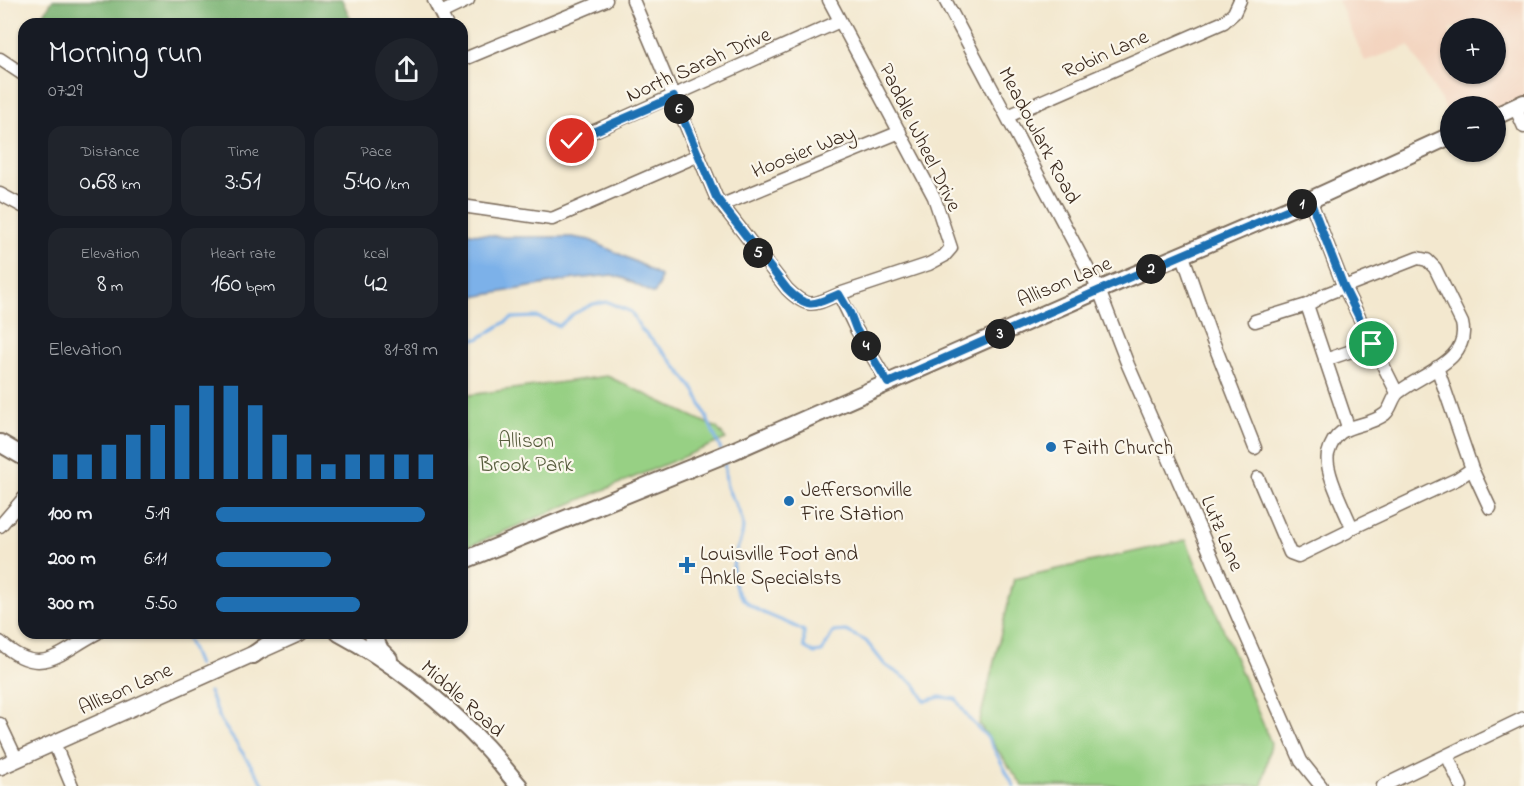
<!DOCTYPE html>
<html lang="en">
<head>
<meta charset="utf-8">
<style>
  :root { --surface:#171b24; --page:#20242c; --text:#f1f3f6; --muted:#9ea1a6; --accent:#1f6fb2 }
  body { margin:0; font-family:"Indie Flower",sans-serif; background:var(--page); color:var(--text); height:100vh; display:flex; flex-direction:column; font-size:22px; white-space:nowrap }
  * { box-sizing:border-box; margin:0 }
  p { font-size:20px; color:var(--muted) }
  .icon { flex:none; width:33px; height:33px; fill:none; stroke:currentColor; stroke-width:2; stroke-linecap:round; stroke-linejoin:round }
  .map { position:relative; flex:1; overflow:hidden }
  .sheet { position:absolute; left:18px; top:18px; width:450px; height:621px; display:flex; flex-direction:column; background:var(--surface); border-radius:18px; box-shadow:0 2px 4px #0004 }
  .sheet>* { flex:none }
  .fabs { position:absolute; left:1440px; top:18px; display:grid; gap:12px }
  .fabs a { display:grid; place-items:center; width:66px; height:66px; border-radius:50%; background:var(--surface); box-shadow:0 2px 4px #0004; font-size:30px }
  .pin { position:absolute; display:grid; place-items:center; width:51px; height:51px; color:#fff; margin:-26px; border:3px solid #fff; border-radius:50%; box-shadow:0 2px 6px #0007 }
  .km { position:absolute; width:30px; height:30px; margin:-15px; border-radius:50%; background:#222; color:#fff; font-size:16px; line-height:30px; text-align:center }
  .round { display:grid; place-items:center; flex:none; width:63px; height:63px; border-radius:32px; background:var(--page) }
  .head { display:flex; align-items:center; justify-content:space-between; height:102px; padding:0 30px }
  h1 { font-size:33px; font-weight:600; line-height:45px }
  .stats { display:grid; grid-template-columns:repeat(3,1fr); gap:9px; height:102px; padding:6px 30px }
  .stats div { display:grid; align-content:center; border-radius:15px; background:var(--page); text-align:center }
  .stats b { font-size:26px; font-weight:600 }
  .stats small { font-size:16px; font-weight:400 }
  .stats p { font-size:16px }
  .chart { height:168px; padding:12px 30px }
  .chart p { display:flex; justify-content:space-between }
  .chart svg { width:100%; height:108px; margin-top:6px; stroke:var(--accent); stroke-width:6 }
  ul { padding:0 30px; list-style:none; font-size:20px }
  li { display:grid; grid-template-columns:96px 72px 1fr; align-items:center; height:45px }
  li i { height:15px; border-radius:8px; background:var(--accent) }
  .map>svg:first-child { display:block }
  .built { fill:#f3d4bf; fill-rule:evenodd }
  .green { fill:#97d084; stroke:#697d51; stroke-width:1.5 }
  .forest { fill:#79b272; stroke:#5a6e48; stroke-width:1.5 }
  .water { fill:#7bb1e9; stroke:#5b6e84; stroke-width:1.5 }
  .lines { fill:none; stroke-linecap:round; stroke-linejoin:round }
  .stream { stroke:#7bb1e9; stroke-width:3 }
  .minor-casing { stroke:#7b6c5c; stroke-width:15 }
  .tertiary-casing { stroke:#7b6c5c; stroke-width:18 }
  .secondary-casing { stroke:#7b6c5c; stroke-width:20 }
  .minor { stroke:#fff; stroke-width:12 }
  .tertiary { stroke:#fff; stroke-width:15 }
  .secondary { stroke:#fff; stroke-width:16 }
  .route-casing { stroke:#fff; stroke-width:12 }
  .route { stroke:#1f6fb2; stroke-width:8 }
  .poi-dot { fill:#1f6fb2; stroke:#fbf7ec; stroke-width:2 }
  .labels { text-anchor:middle; stroke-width:4.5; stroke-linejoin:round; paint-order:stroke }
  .street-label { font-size:21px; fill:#3b2a1e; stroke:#fbf7ec }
  .park-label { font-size:21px; fill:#575c3d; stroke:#fbf7ec }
  .poi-label { font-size:21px; fill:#3b2a1e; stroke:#fbf7ec; text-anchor:start }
</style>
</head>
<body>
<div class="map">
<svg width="1524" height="786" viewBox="0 0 1524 786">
  <rect width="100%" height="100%" fill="#fbf7ec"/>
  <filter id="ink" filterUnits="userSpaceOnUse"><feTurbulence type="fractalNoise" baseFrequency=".0167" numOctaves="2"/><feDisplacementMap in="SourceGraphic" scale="12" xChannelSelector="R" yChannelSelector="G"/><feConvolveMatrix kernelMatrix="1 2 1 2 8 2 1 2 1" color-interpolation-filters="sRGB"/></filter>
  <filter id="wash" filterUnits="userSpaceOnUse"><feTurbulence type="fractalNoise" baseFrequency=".008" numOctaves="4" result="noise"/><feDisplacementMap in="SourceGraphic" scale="24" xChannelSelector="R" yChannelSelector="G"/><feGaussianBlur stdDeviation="1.35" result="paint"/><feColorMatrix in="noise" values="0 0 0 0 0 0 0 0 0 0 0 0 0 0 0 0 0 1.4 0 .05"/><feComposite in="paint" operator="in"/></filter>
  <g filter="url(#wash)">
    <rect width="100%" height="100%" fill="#f3e8cf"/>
    <path class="built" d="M1338,0H1524V103L1496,116V106H1450V116L1409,46L1365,61ZM1450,28H1496V74H1450Z"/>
    <path class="green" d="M607,376L717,428L726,439L462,549V396Z
      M1186,540L1271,743L1262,786H1023L979,724L1014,579Z"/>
    <path class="forest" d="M53,0H342L353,24H37Z"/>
    <path class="water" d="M462,232L505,237H572L590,240L640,264L660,276L659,286L654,294L625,279L612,275L575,279L462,299Z"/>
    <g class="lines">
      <path class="stream" d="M462,340L478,339L512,318L537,317L559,326L573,314L593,304L608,302L631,312L641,329L671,360L695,391L721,450
        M724,459C725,468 725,478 727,487C731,498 740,509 742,520C746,534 736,547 734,560C725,611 772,612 804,631V647L814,653L822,652L833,632L846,631L866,641L885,665L915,684L925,701L940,697L956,699L969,719L988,738L1014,786
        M185,633L198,665
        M209,692L221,721L265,786"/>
    </g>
  </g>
  <g filter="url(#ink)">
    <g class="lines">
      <g class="minor-casing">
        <path id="minor" d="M434,0L446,24
          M633,0L716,197L722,205L787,289C808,310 814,305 839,294L856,329L888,383
          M829,0L934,197L951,248L944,256L929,264L839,294
          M945,0L1099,290L1128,365L1301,761L1321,786
          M441,13L468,0
          M0,59L24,75
          M462,60L606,0
          M1515,107L1524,127
          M1008,116L1224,22L1234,13L1240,0
          M572,141L840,21
          M0,194L24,207
          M1310,200L1344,287L1397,393
          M722,205L900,132
          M462,206L552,219L699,155
          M1183,256L1209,331L1255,448
          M1307,305L1348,427
          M1255,321L1307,305L1326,294L1418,258L1427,260L1435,268L1462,323C1471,360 1423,373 1399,392C1392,397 1392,408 1385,414C1363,431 1337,419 1328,454C1324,471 1345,510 1352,528L1347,532L1298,556L1290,553L1258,478
          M1325,360L1372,344
          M1437,367L1472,469L1490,508
          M0,526L24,498
          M1352,528L1457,479L1472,469
          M0,642C41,679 57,654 97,633
          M0,724L17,760
          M54,743L72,786
          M1447,755L1461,786
          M1383,786L1524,718"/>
      </g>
      <g class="tertiary-casing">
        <path id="tertiary" d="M0,767L300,633"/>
      </g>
      <g class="secondary-casing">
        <path id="secondary" d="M1496,116L1524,103
          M0,443L24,457
          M462,561L733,451L1099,290L1310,200L1450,136
          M339,633C390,660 446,704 486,747C497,759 508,773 519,786
          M372,633L380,650L389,659
          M253,655L270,643L277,633"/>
      </g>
      <use href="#minor" class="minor"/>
      <use href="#tertiary" class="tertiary"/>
      <use href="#secondary" class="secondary"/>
    </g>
  </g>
  <g class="lines" filter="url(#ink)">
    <g class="route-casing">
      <path id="route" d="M572,141L674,97L716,197L722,205L787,289C808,310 814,305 839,294L850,313L856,329L888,383L1100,290L1310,200L1344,287L1372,344"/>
    </g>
    <use href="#route" class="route"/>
  </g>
  <g class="poi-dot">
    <circle cx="1051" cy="447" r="6"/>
    <circle cx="789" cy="501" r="6"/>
    <path d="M684 556h6v6h6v6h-6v6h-6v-6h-6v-6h6z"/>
  </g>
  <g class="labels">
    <g class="street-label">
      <text transform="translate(1105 53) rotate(-24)" y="7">Robin Lane</text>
      <text transform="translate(698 64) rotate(-24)" y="7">North Sarah Drive</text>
      <text transform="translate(1040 135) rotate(62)" y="7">Meadowlark Road</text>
      <text transform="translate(921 137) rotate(64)" y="7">Paddle Wheel Drive</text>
      <text transform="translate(803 151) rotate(-22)" y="7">Hoosier Way</text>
      <text transform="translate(1064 281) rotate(-23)" y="7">Allison Lane</text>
      <text transform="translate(1223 533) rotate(67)" y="7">Lutz Lane</text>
      <text transform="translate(125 688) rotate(-24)" y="7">Allison Lane</text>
      <text transform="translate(463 698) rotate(42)" y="7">Middle Road</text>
    </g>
    <g class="park-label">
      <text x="526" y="447">Allison<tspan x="526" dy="24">Brook Park</tspan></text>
    </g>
    <g class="poi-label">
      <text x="1063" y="454">Faith Church</text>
      <text x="801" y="496">Jeffersonville<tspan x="801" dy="24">Fire Station</tspan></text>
      <text x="700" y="560">Louisville Foot and<tspan x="700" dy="24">Ankle Specialsts</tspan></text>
    </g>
  </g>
</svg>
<div class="fabs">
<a>+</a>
<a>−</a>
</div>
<div class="pin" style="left:1372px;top:344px;background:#1e9e55"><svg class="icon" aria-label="arrive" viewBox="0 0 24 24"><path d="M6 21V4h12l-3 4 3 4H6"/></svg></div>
<div class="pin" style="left:572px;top:141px;background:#d93025"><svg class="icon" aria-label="check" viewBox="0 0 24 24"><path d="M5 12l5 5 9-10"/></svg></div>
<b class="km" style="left:1302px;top:204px">1</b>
<b class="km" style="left:1151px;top:269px">2</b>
<b class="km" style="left:1000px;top:334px">3</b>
<b class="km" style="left:866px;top:346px">4</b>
<b class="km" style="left:758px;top:253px">5</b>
<b class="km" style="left:679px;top:109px">6</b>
<section class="sheet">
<div class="head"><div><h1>Morning run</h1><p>07:29</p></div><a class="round"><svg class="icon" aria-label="share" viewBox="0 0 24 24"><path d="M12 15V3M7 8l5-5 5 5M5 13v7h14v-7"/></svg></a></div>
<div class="stats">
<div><p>Distance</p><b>0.68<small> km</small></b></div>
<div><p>Time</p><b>3:51</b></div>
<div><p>Pace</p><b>5:40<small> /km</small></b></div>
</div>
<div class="stats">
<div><p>Elevation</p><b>8<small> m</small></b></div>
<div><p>Heart rate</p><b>160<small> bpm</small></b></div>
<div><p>kcal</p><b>42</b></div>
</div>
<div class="chart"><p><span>Elevation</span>81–89 m</p>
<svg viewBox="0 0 160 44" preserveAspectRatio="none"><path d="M5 44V34M15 44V34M25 44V30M35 44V26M45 44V22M55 44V14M65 44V6M75 44V6M85 44V14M95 44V26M105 44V34M115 44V38M125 44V34M135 44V34M145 44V34M155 44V34"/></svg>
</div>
<ul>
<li><b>100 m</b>5:19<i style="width:94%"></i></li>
<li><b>200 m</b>6:11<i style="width:52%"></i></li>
<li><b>300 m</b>5:50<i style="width:65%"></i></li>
</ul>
</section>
</div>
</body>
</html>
